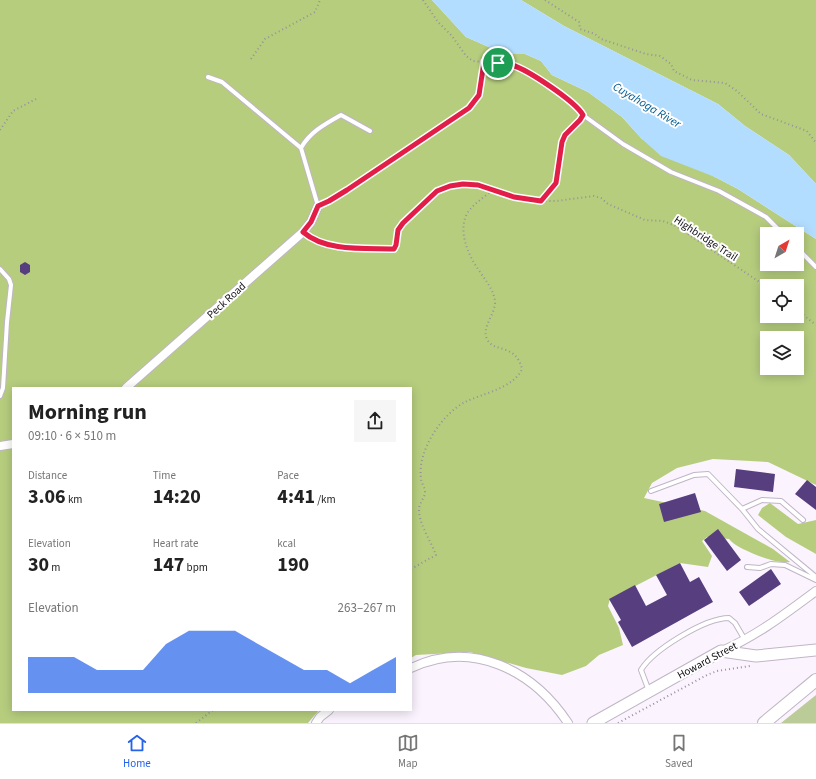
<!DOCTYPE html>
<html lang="en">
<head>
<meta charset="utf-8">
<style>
  :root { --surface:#fff; --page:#f6f6f6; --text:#222; --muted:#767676; --line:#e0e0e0; --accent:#2563eb }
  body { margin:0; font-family:"Source Sans 3",sans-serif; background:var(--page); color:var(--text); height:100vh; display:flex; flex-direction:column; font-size:15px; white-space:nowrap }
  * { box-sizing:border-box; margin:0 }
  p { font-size:13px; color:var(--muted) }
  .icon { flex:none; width:22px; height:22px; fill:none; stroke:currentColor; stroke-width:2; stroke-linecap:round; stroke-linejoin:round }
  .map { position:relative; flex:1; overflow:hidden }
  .details { position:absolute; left:12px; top:387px; width:400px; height:324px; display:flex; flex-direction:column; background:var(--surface); border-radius:0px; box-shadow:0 2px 10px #0003 }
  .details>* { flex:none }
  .needle { width:26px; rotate:39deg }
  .controls { position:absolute; left:760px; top:227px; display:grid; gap:8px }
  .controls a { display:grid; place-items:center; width:44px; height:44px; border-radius:0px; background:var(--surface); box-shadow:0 2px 10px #0003; font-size:20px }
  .pin { position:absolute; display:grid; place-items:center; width:34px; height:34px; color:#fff; margin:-17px; border:2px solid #fff; border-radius:50%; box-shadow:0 1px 4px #0007 }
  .round { display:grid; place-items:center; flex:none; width:42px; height:42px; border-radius:0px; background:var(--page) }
  .overview { display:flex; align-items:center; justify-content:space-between; height:68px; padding:0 16px }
  h1 { font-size:22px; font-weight:700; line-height:30px }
  .stats { display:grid; grid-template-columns:repeat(3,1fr); gap:6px; height:68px; padding:4px 16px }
  .stats div { display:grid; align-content:center }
  .stats b { font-size:20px; font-weight:700 }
  .stats small { font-size:11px; font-weight:400 }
  .stats p { font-size:11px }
  .chart { height:112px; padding:8px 16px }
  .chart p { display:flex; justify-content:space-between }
  .chart svg { width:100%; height:72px; margin-top:4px; fill:var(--accent); opacity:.7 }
  .menu { display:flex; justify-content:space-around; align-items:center; height:56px; border-top:1px solid var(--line); background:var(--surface); font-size:11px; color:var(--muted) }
  .menu a { display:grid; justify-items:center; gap:2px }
  .menu .selected { color:var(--accent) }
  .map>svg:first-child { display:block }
  .green { fill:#bccc98 }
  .forest { fill:#b6cd7e; fill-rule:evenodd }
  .water { fill:#b3ddfe }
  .building { fill:#573e7e }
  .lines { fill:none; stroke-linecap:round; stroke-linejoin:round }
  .lane-casing { stroke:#c0b5c6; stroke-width:6 }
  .street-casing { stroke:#c0b5c6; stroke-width:10 }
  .secondary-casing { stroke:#c0b5c6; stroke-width:13 }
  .primary-casing { stroke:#c0b5c6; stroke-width:14 }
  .path { stroke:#97929a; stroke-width:2; stroke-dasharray:1 3; stroke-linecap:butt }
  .lane { stroke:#fff; stroke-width:4 }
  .street { stroke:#fff; stroke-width:8 }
  .secondary { stroke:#fff; stroke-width:11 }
  .primary { stroke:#fff; stroke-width:12 }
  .route-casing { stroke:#fff; stroke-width:8 }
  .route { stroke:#e11d48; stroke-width:5 }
  .labels { text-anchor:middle; stroke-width:4; stroke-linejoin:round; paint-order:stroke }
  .street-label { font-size:11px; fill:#130f15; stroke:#fff }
  .water-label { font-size:12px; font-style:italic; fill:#035c8e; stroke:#fff }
</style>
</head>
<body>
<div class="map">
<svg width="816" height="723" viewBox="0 0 816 723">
  <rect width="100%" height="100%" fill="#fbf4fe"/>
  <path class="green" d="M816,695V723H781Z"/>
  <path class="forest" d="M0,0H432L466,37L491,48L514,54H525L541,61L552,75L588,92L622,117L642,139L738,189L816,239V485L768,462L713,459L677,468L652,483L644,498L705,511L773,549L790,562C778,565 736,549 729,539L707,537L702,541L712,556L708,567L680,563L610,599L608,606L619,628L623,645L599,655L586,666L562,675L526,668L470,652L416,655L411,658V388H13V710H319L308,723H0ZM767,234H797V264H767ZM767,286H797V316H767ZM767,338H797V368H767Z
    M521,0H816V184L789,155L745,126L718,104L564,26Z
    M770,503L798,524L816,520V554L786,537L758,515L762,508Z"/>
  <path class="water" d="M432,0H521L564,26L718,104L745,126L789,155L816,184V239L738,189L715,177L661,156L642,139L622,117L588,92L552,75L541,61L525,54H514L491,48L466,37Z"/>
  <path class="building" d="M25,262L30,265V272L25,275L20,272V265Z
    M736,469L775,474L773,492L734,487Z
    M807,480L816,487V510L795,494Z
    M695,493L701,512L664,522L659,504Z
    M718,529L741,560L727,571L704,540Z
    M680,563L690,582L699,577L713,602L632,647L618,622L621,620L609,599L635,585L646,606L667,595L656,575Z
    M771,569L781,584L749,606L739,592Z"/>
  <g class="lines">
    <g class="lane-casing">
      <path id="lane" d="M208,77L222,82L301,148L318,206
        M583,115L623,144L671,172L719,191L766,217L783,234
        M301,148C310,132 325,124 341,115L370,131
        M797,248L816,267
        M0,269L9,279L11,285L7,322L3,388L0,396
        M651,491L694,475L708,474L742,509L758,529L816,577
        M742,509L762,500L781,501L803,520
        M747,567L760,568L771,564L785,565L816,580
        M649,691L641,670C653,650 705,618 729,618L735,623L745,640"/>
    </g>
    <g class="street-casing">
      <path id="street" d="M126,388L303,232L311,222L318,206
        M0,446L13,444
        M722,651C758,635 785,614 816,591
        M411,668C472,639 533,670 568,723
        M316,723L320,717L329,710"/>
    </g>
    <g class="secondary-casing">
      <path id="secondary" d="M593,723L721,651L756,656L816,650"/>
    </g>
    <g class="primary-casing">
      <path id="primary" d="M764,723L816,680"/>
    </g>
    <path class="path" d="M423,0L438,22L452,36L466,56L473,61L512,65L534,76L580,110
      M545,0L579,22L580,29L595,34L601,39L646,54L660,56L671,64L674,71L692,80L725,83L737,91L761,114L807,131L816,143
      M251,59L265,39L315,12L320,0
      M0,130L13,111L38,98
      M541,201L556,183L562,142L565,135L580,121
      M326,202L388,163L469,108L479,95L484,62
      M310,238L338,246L394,249L396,245L398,230L403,223L427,199L437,191L450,186L463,184L478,185L514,197L541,201H556L594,196L601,198L608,204L645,220L663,221L676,226L767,287
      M797,310L816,325
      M411,569L436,555C431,541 419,525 419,509C419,503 425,498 425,492C425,487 421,483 421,478C417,451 442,414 465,402C481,394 514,388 522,369C516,343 493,353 487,339C481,327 496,314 495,301C493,288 485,280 478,269C468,255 457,229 468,212C475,203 484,197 493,190
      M196,723L213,710
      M618,723L707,675L717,671L750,666"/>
    <use href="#lane" class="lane"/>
    <use href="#street" class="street"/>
    <use href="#secondary" class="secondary"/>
    <use href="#primary" class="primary"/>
  </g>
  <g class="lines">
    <g class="route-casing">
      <path id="route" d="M484,62C493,63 504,62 512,65C528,70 575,101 583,115L580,120L565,135L562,142L556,183L541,201L514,197L478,185L463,184L450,186L437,191L403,223L398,230L396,245L394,249C365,248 326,252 303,232L311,222L318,206L329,201L347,190L469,108L479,95Z"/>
    </g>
    <use href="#route" class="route"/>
  </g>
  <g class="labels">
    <g class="street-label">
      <text transform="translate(706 238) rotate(33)" y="4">Highbridge Trail</text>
      <text transform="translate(226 300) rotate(-42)" y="4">Peck Road</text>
      <text transform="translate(707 660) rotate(-28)" y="4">Howard Street</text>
    </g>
    <g class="water-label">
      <text transform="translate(647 105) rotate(31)" y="4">Cuyahoga River</text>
    </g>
  </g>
</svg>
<div class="controls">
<a><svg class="needle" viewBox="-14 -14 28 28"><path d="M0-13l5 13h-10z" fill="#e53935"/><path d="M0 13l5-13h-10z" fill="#767676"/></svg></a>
<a><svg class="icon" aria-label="locate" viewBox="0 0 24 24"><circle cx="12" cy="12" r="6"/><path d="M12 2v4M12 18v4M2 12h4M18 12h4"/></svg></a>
<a><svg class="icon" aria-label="layers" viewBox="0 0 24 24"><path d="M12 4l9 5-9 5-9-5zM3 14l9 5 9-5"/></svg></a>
</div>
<div class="pin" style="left:498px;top:63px;background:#1e9e55"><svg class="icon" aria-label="arrive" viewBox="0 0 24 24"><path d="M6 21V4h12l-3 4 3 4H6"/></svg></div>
<section class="details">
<div class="overview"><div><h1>Morning run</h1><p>09:10 · 6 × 510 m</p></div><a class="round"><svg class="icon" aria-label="share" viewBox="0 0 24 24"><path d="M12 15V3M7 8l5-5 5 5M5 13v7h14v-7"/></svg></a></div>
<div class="stats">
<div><p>Distance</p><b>3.06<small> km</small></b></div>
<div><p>Time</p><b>14:20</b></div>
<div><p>Pace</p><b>4:41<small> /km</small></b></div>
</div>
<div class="stats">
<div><p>Elevation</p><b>30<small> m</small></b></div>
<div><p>Heart rate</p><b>147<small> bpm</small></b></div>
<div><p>kcal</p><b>190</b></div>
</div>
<div class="chart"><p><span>Elevation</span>263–267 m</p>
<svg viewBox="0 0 160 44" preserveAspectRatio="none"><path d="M0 44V22L10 22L20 22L30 30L40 30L50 30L60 14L70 6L80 6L90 6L100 14L110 22L120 30L130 30L140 38L150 30L160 22V44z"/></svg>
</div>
</section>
</div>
<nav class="menu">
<a class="selected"><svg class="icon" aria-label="home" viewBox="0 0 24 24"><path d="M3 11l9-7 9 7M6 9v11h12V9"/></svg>Home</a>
<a><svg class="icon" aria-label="map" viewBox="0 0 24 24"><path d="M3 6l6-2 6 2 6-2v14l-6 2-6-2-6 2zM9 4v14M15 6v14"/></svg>Map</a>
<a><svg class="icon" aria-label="saved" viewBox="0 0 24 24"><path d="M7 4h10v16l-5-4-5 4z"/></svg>Saved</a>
</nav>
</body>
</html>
